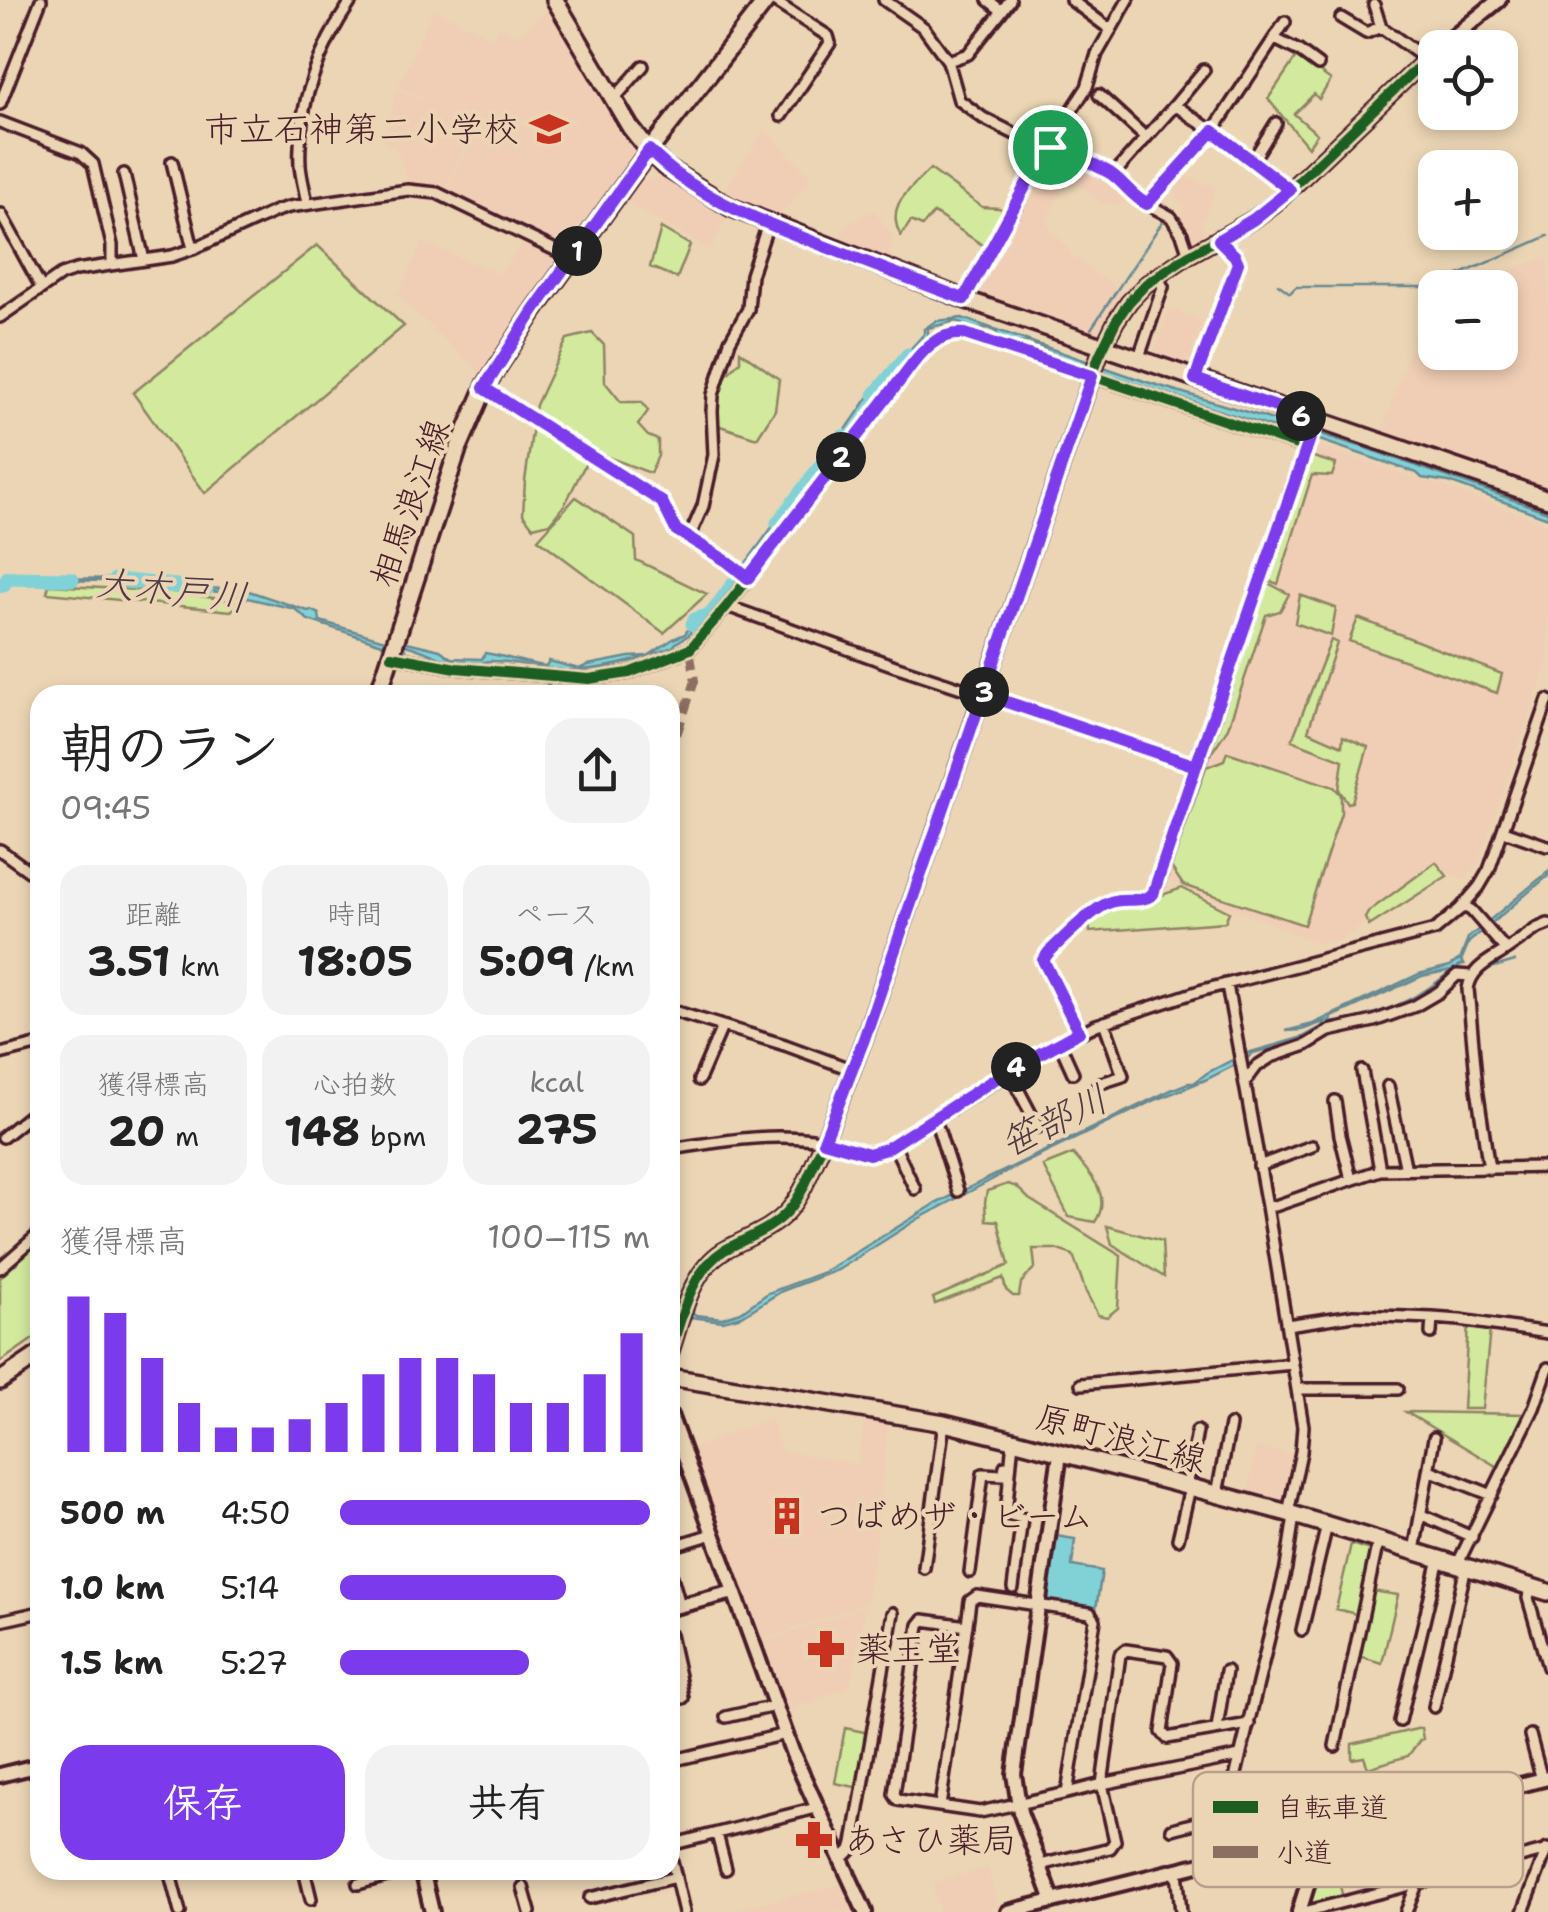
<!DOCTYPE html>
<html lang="ja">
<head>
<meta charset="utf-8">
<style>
  :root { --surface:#fff; --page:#f2f2f2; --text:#222; --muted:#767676; --accent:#7c3aed }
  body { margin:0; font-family:"Shantell Sans","Klee One",sans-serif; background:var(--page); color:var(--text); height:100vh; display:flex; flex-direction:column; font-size:38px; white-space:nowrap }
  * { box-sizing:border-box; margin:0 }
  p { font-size:32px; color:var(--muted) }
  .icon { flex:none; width:55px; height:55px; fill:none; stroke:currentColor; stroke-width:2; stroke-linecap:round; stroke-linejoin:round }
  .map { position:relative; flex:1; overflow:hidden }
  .details { position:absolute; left:30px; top:685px; width:650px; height:1195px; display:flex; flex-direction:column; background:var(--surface); border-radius:30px; box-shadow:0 5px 15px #0003 }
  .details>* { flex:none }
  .controls { position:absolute; left:1418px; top:30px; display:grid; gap:20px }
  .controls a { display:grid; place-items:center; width:100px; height:100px; border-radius:20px; background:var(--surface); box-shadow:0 5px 15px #0003; font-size:50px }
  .pin { position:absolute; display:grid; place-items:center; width:85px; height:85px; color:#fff; margin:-42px; border:5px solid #fff; border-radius:50%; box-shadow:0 2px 10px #0007 }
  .km { position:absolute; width:50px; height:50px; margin:-25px; border-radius:50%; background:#222; color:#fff; font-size:28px; line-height:50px; text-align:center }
  .round { display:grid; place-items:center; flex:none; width:105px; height:105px; border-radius:30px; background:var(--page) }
  .summary { display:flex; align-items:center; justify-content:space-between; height:170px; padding:0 30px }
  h1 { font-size:55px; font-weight:700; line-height:75px }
  .stats { display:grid; grid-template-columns:repeat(3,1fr); gap:15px; height:170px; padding:10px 30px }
  .stats div { display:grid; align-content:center; border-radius:25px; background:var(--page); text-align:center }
  .stats b { font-size:42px; font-weight:700 }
  .stats small { font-size:28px; font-weight:400 }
  .stats p { font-size:28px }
  .chart { height:280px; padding:20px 30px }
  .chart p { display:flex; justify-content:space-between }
  .chart svg { width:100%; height:180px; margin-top:10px; stroke:var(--accent); stroke-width:6 }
  .primary-button { display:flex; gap:20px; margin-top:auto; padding:20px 30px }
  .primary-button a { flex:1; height:115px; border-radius:30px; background:var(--accent); color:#fff; font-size:40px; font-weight:700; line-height:115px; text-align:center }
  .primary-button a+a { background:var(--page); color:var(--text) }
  ul { padding:0 30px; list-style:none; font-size:32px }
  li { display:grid; grid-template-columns:160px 120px 1fr; align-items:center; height:75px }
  li i { height:25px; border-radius:12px; background:var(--accent) }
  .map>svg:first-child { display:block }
  .built { fill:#f0ceb5 }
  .green { fill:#d2e99e; stroke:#8e8464; stroke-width:2.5 }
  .water { fill:#80d2d7; stroke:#6a8a92; stroke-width:2.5; fill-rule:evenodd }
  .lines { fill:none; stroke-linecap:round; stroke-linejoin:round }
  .stream { stroke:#6a8a92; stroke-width:2.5 }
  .river { stroke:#80d2d7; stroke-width:15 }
  .street-casing { stroke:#4a1f2b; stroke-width:16 }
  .secondary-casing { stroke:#4a1f2b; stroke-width:20 }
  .primary-casing { stroke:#4a1f2b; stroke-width:22 }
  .street { stroke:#ebd5b4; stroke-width:9 }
  .secondary { stroke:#ebd5b4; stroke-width:12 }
  .primary { stroke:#ebd5b4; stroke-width:15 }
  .quiet { stroke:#8d6e63; stroke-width:8; stroke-dasharray:15 8; stroke-linecap:butt }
  .cycleway-casing { stroke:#ebd5b4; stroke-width:16 }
  .cycleway { stroke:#1b5e20; stroke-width:10 }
  .route-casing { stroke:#fff; stroke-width:20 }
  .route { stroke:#7c3aed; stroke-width:12 }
  .labels { text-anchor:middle; stroke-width:8; stroke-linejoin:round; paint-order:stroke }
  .poi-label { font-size:35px; fill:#4a1f2b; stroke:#ebd5b4; text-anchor:start }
  .street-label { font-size:35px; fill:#4a1f2b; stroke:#ebd5b4 }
  .water-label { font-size:38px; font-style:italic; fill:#523a45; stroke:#ebd5b4 }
  .key { fill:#ebd5b4; stroke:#bb9e8b; stroke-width:2.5 }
  .key-label { font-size:28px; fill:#4a1f2b }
</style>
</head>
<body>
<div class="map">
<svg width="1548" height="1912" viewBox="0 0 1548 1912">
  <rect width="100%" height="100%" fill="#ebd5b4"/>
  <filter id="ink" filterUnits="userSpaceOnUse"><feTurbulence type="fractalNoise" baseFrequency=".01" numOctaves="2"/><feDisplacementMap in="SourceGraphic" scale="20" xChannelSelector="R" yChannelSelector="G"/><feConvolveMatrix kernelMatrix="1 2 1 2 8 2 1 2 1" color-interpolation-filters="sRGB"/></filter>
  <g filter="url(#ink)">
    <path class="built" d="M550,6L633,148V157L568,250L446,194L478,123L475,122L444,192L429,187L408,186L407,175L395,147L382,141L398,89L453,112L398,87L433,9L493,38L499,27L518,36Z
      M765,129L811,178L778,219L724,191Z
      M1052,150L1093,167L1123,189L1133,201L1116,205L1100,202L1070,177L1046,220L1049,227L1071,252V255L1124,293L1102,330L1094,335L1038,318V315L975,295L974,290L1037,172Z
      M662,175L729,214L710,250L625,202L636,182Z
      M1185,176L1216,188L1202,222L1205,233L1190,244L1179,218L1185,206L1176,199L1175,187Z
      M874,211L893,236L888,263L837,246L845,226Z
      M526,239L561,255L481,374L397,295L423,242L500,274Z
      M1548,256V488L1382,430L1427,302L1435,299V352H1500V288L1465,287Z
      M1170,308L1203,321L1187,366L1154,353Z
      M1313,444L1442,486L1548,524V663L1478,863L1466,879L1446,873L1341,940L1319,944L1162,878Z
      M770,1418L782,1451L858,1464L865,1419L888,1424L876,1546L866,1603L761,1641L689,1450Z
      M1256,1447L1292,1454L1281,1503L1248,1493Z
      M866,1606L850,1686L783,1713L761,1643Z
      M988,1867L998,1908L978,1912H940L932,1883Z
      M843,1884L856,1912H739L738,1909Z"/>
    <path class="green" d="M1297,56L1331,80L1319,99L1314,94L1294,114L1317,134L1308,147L1268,99Z
      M930,169L982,207L999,208L1007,213L987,248L934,213L922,226L911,221L901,236C884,205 910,190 930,169Z
      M661,228L690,245L677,278L650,267Z
      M317,245L404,326L205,493L133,393Z
      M592,333L604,345L605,382L621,402H642L648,411L638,425L648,436L658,440V456L650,473L592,451L565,504L550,523L533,527L523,514L525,481L536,405L567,339Z
      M740,351L779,379L775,410L757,438L717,425L720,382L740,361Z
      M1310,456L1336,464L1332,476L1312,475L1278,584L1267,580Z
      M576,497L635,537L636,560L707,594L664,633L538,539Z
      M1268,583L1289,594L1280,611L1266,615L1228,728L1204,764Z
      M49,585L173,592L241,602L231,611L47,593Z
      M1300,595L1336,608L1331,636L1295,623Z
      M1358,618L1502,674L1497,693L1349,641Z
      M1331,640L1337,643L1308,731L1342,746L1343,736L1368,747L1352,802L1348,803L1339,790L1343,760L1292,740Z
      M1227,752L1334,787L1341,795V813L1304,925L1183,885L1171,867L1206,767L1224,760Z
      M1436,862L1447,876L1369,926L1365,918L1369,911Z
      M1182,888L1229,912L1225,922L1090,932L1089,921L1105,906L1117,902H1142Z
      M1073,1154C1090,1174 1113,1196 1095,1222L1069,1217L1043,1166Z
      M1008,1184L1017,1187L1029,1199L1121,1256L1118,1308L1107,1317L1098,1315L1086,1292L1073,1255L1055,1249H1033L1035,1267L1021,1283L1019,1296H1013L1006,1290L1003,1278L935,1304L933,1298L1009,1265L998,1221L986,1220L985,1202L987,1191Z
      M1107,1226L1162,1241L1164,1277L1112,1244Z
      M40,1241V1334L0,1362V1278Z
      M1468,1324L1490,1329L1482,1409H1463Z
      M1406,1412L1527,1414L1501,1469Z
      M1351,1544L1373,1551L1360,1615L1336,1609Z
      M1372,1591L1398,1595L1382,1663L1358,1656Z
      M845,1728L869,1733L860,1788L835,1783Z
      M1421,1728L1423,1739L1420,1740L1408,1756L1368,1768L1364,1757L1352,1759V1744Z
      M1330,1844L1343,1898L1313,1906L1309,1901Z"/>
    <path class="water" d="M962,318L1147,382L1363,447L1548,512V518L1449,482L1422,478L1417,473L1290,430L1283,431L1112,376L1065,359L1029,342L1011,343L998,337L997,333L989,328L978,329L956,321L928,328V337L854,427L709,617L695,622L689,635L676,643L673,647C634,663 593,673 551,670L550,683L546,695H543L548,683V669C530,667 512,661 493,661C487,660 483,663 477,664C470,666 453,663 446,660C431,655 417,647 401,644L407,652L308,620L295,609L221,592L164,588L156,582L7,579L8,587H0V584L8,578L155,579L184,587L246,590L308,611L311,610L319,614L320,621L388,641L399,640L440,650L451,658L482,659L485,653C506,656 525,664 546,666L549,661L579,669L588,665L629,657L648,656L673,639L685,634L694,620L708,615L776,522L804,491L823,459L830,458L832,450L872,392L894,375L896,365L924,334V329L936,321Z
      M1548,872V876L1469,942L1461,961L1464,964L1460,965L1430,990L1412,1000L1374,1014L1339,1023L1298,1041L1253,1053L1245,1060L1205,1080L1153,1101L1014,1168L918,1219L838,1270L782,1291L742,1316L723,1321L690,1317L678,1322L670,1320V1316L688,1315L690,1311L696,1315L722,1318L741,1312L768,1293L824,1272L935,1204L1171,1090L1188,1083H1194L1207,1073L1244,1054L1303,1037L1321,1027L1326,1021L1302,1030L1286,1031L1313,1024L1419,974L1450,966L1461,958L1468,938ZM1451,970C1421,1000 1372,1019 1329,1023L1332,1017L1422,976Z
      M1056,1536L1075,1539L1072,1566L1102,1571L1096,1609L1049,1601L1047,1599Z"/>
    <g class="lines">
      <path class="stream" d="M1278,284L1290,293L1296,287H1423L1443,282L1548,236
        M1091,329L1163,221
        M1484,970L1515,961"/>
      <path class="river" d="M875,395L908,355
        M778,523L843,437
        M115,580L206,589
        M0,585H3L8,578L72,579
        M693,624L695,620L711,615L735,582"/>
      <g class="street-casing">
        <path id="street" d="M772,0L828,36L830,43L781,116
          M884,0L924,28L948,61L968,54L1002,11
          M988,0L1002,11L1010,0
          M1071,0L1111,30
          M1374,5L1381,27
          M1341,18L1366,33L1381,27L1426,59
          M1275,39L1299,51L1318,65
          M948,61L959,100L983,118L1015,134L1074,156L1113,175
          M1099,95L1145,137
          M614,99L643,66
          M0,104L41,0
          M1175,105L1204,70
          M0,122L81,153L93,164L112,245V264
          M1253,160L1276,123
          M172,162L193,249
          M124,174L144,260
          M307,204C305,191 301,178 300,165C297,105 319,48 352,0
          M1147,204L1213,131L1285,22
          M1,214L41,287
          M1189,255L1182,234L1171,217L1140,200L1113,175L1175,105L1253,160L1291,190
          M964,299L1020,199L1033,170L1087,87L1097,54L1128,0
          M0,317L61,275L76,270L172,256L193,249L276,211L289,207L408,190L437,193L572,258
          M1138,360L1163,287L1157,275
          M1195,379L1238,263L1235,255L1219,239
          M484,388L662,502L676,530L728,562L748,578
          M689,538L703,506L714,455L712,411L713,395L730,341L748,309L751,275L768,224
          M727,606L895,666L1197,766
          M391,656L456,668L589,679L629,673L690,649L727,606L923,352C938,334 954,330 976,337L1306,448
          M1504,831L1547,846
          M0,850L40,879
          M1506,950L1536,929L1548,924
          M1227,985L1267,1206
          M670,1010L785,1045L853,1070
          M1079,1033L1043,961L1049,952C1066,937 1087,914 1106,904C1126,893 1143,911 1157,887L1315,421
          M1059,1042L1073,1073
          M0,1054L40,1044
          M1362,1071L1380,1170
          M1009,1072L1038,1127
          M699,1080L722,1027
          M1245,1082L1257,1066L1271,1057L1306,1045L1329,1031L1374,1021L1415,1006L1439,992L1457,975L1471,976
          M1098,1084L1123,1076L1104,1022
          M1388,1086L1406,1170
          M1335,1101L1340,1135L1351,1179
          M935,1119L958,1191
          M3,1137L40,1107
          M894,1145L915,1189
          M670,1149C719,1142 769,1132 819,1140C850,1145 863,1161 894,1145L1045,1050L1096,1025L1199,991L1435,930L1460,909
          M1259,1166L1312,1146
          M1489,1169L1477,1088L1468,989C1471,968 1490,961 1506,950L1471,910L1465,907L1460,909L1479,887L1489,870L1548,700
          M0,1268L40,1233
          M1432,1318L1460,1320L1548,1333
          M1287,1325L1354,1315L1432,1318L1431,1333
          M1081,1384L1293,1364
          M1297,1389H1398
          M1013,1440L1006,1514L1022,1518L1013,1588
          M1429,1470L1492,1495
          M1187,1487L1197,1431
          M1217,1494L1230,1425
          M1288,1513L1301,1452L1303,1426L1267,1206H1275L1380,1170L1548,1167
          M1422,1515L1472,1537
          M1178,1539L1190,1488
          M670,1547L713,1534
          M1414,1551L1434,1438
          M1457,1565L1534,1408L1548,1368
          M924,1568L944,1423
          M970,1572L983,1474L1003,1475L1005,1466
          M672,1577L680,1605
          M1531,1587L1528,1598L1548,1667
          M0,1621L40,1612
          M1302,1630L1327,1525
          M670,1635L679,1676L670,1678
          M679,1676L683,1698
          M1434,1707L1466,1567
          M726,1717L775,1706
          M1400,1721L1439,1559
          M1217,1728L1226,1671
          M1530,1735L1542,1780
          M1335,1746L1378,1541
          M1240,1756L1102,1784L1120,1655L1126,1650L1167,1656L1172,1663L1162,1732L1167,1738L1249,1724
          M670,1761L786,1734
          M940,1806L968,1617L970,1601L977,1596L1090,1613L1095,1620L1067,1793L980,1812L898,1800L894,1794L919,1625L923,1620L967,1626
          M1360,1825L1374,1803L1435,1785
          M1172,1829L1237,1812
          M717,1834L726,1869
          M670,1845L816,1808
          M670,1853L684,1912
          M1245,1854L1234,1793L1235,1778L1286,1568L1294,1516
          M841,1860L851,1850L853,1843L893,1613
          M1040,1865L1110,1848L1115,1841L1102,1784L1067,1793
          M169,1870L180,1912
          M304,1870L311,1899
          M1177,1871L1181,1912
          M358,1884L409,1870
          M523,1887L530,1912
          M590,1898L676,1877
          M1304,1912L1548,1850
          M1406,1912L1417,1884
          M1523,1912L1547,1849"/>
      </g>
      <g class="secondary-casing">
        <path id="secondary" d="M1440,48L1499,0
          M670,1353C682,1318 690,1272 723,1251C745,1238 772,1230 789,1210C802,1195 810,1173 818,1155C834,1117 849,1078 864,1039L1099,356L1116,321L1129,302L1146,284L1189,255L1254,219L1277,202L1435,51
          M670,1415L793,1754L865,1912
          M670,1608L734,1592
          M0,1775L40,1765
          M422,1870L432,1912
          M1053,1901L1020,1812L1014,1774L1060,1454
          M1008,1912L1548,1778
          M1299,1912L1323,1834"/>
      </g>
      <g class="primary-casing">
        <path id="primary" d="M555,0L630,127L649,151L665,167L730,207L964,299L1548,499
          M378,695L457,452L486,385L534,311L649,151L767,0
          M670,1377L944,1423L1009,1439L1288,1513L1548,1592
          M0,1381L40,1354"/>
      </g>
      <use href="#street" class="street"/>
      <use href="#secondary" class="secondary"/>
      <use href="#primary" class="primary"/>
      <path class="quiet" d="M670,756L695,681L690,649"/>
      <g class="cycleway-casing">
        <path id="cycleway" d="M391,656L456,668L589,679L629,673L690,649L727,606L923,352C938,334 954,330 976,337L1306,448
          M670,1353C682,1318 690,1272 723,1251C745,1238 772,1230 789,1210C802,1195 810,1173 818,1155C834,1117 849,1078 864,1039L1099,356L1116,321L1129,302L1146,284L1189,255L1254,219L1277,202L1435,51"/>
      </g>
      <use href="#cycleway" class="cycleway"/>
    </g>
  </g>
  <g class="lines" filter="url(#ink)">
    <g class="route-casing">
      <path id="route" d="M1050,147L1034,170L964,299C913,280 862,261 811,241C753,218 693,195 649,150L534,310L484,388L662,502L676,530L728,562L748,578L898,383C916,360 932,331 965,334L1092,376L983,694L1196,766L1153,894C1139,905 1122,895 1106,904C1087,914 1065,937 1049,952L1043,960L1079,1032L1003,1074L886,1149L869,1154L824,1141L864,1039L983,694L1196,766L1316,421L1195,379L1238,263L1235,256L1219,240L1254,219L1290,190L1213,131L1147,204C1132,197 1124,182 1110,173C1091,162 1070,154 1050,147"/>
    </g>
    <use href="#route" class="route"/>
  </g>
  <defs>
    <g id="school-bare" transform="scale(3)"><path d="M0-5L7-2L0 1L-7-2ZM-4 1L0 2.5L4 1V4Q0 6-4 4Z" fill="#c8321e" stroke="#ebd5b4" stroke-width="2.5" paint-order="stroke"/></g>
    <g id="building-bare" transform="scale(3)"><path d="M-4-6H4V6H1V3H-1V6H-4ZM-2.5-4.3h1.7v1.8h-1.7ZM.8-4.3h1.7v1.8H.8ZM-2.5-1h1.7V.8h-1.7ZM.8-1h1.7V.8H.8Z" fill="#c8321e" stroke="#ebd5b4" stroke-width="2.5" paint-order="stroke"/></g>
    <g id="pharmacy-bare" transform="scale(3)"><path d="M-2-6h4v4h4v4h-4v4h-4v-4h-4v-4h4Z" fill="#c8321e" stroke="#ebd5b4" stroke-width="2.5" paint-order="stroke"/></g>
  </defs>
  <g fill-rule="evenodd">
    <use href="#school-bare" x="549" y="129"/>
    <use href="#building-bare" x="787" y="1516"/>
    <use href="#pharmacy-bare" x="826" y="1649"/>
    <use href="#pharmacy-bare" x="814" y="1840"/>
  </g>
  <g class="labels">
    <g class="poi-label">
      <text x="519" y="141" text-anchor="end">市立石神第二小学校</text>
      <text x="817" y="1528">つばめザ・ビーム</text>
      <text x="856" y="1661">薬王堂</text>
      <text x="844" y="1852">あさひ薬局</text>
    </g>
    <g class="street-label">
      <text transform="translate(410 503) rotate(-71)" y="12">相馬浪江線</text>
      <text transform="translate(1121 1438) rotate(15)" y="12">原町浪江線</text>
    </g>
    <g class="water-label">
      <text transform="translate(172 590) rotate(6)" y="13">大木戸川</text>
      <text transform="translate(1054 1121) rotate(-26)" y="13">笹部川</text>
    </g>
  </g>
  <rect x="1193" y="1772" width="330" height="115" rx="15" class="key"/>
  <rect x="1213" y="1801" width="45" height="12" fill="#1b5e20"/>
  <rect x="1213" y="1846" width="45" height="12" fill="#8d6e63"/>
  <g class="key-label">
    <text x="1276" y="1817">自転車道</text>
    <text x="1276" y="1862">小道</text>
  </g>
</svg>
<div class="controls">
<a><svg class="icon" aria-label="locate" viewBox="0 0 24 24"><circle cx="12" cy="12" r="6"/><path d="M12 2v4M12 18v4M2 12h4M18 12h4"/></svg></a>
<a>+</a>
<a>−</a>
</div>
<div class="pin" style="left:1050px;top:147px;background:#1e9e55"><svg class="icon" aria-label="arrive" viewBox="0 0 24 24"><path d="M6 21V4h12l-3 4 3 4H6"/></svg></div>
<b class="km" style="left:577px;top:251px">1</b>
<b class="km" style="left:841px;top:457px">2</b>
<b class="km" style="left:984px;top:692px">3</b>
<b class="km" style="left:1016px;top:1067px">4</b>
<b class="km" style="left:1301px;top:416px">6</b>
<section class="details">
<div class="summary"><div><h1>朝のラン</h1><p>09:45</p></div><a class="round"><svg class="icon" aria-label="share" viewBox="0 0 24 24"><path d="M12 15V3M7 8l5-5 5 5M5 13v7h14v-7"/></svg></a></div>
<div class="stats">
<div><p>距離</p><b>3.51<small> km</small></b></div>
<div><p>時間</p><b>18:05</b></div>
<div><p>ペース</p><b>5:09<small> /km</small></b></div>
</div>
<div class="stats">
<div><p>獲得標高</p><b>20<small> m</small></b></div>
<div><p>心拍数</p><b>148<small> bpm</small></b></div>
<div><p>kcal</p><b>275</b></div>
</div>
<div class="chart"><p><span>獲得標高</span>100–115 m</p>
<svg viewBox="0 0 160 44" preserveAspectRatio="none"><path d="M5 44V6M15 44V10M25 44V21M35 44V32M45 44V38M55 44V38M65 44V36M75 44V32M85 44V25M95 44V21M105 44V21M115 44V25M125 44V32M135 44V32M145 44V25M155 44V15"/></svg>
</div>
<ul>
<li><b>500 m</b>4:50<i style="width:100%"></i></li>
<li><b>1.0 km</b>5:14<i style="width:73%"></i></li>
<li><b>1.5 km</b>5:27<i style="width:61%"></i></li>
</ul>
<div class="primary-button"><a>保存</a><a>共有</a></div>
</section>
</div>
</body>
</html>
